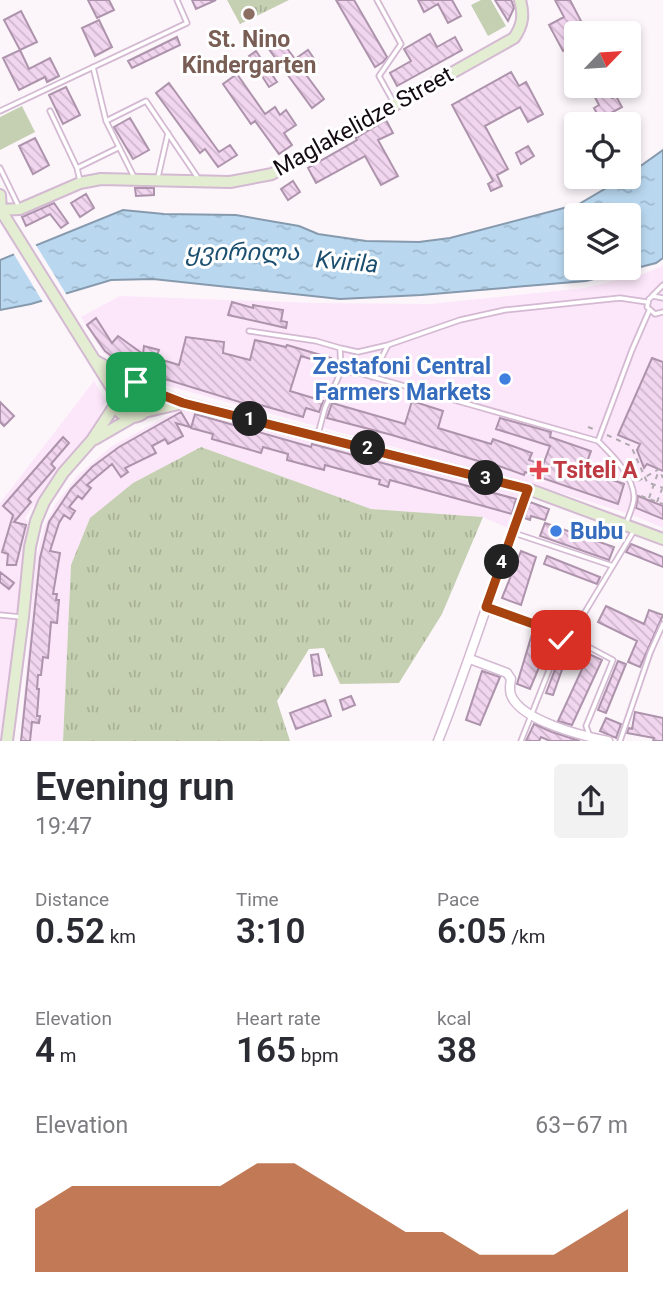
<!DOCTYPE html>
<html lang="en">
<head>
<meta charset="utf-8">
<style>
  :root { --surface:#fff; --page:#f2f2f3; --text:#2b2b33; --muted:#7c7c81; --accent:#a7430e }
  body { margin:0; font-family:Roboto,"Noto Sans Georgian",sans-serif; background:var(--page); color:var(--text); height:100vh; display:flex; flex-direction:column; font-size:26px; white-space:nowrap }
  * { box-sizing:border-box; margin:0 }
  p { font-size:23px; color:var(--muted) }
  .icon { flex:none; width:38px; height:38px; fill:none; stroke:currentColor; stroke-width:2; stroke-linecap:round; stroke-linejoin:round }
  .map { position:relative; height:741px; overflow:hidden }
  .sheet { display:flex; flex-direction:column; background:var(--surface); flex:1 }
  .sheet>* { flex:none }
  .needle { width:46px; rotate:65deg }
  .tools { position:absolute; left:564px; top:21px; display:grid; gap:14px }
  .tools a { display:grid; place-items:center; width:77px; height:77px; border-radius:7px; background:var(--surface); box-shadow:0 4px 10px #0003; font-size:35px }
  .pin { position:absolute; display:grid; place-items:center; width:60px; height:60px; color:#fff; margin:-30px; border-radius:14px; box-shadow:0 4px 10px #0006 }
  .km { position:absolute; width:35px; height:35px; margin:-18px; border-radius:50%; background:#222; color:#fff; font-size:19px; line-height:35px; text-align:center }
  .round { display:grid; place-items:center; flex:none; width:74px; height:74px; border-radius:7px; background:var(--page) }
  .headline { display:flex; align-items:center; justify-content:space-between; height:119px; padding:0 35px }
  h1 { font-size:38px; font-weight:600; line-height:52px }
  .stats { display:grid; grid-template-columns:repeat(3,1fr); gap:10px; height:119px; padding:7px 35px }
  .stats div { display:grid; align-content:center }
  .stats b { font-size:35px; font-weight:600 }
  .stats small { font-size:19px; font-weight:400 }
  .stats p { font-size:19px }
  .chart { height:196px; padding:14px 35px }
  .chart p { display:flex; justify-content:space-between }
  .chart svg { width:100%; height:126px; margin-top:7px; fill:var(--accent); opacity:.7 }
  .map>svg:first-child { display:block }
  .built { fill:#fce7fa }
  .grass { fill:url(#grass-tufts) }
  .green { fill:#c5cfb1 }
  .water { fill:url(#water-ripples); stroke:#879aad; stroke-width:2; fill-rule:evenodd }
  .pier { fill:#fcf6fb }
  .building { fill:url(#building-back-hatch); stroke:#ad93ab; stroke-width:2 }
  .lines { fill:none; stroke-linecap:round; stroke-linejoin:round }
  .lane-casing { stroke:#d4b9d2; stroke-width:7 }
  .street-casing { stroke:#d4b9d2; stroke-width:11 }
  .secondary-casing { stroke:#d4b9d2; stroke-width:14 }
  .path { stroke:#b0a9af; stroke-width:2; stroke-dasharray:5 5; stroke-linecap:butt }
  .lane { stroke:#fff; stroke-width:3.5 }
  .street { stroke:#fff; stroke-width:8 }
  .secondary { stroke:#e3edd1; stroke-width:10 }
  .route-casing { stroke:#fff; stroke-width:14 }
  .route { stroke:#a7430e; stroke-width:9 }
  .education-dot { fill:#8d6e63; stroke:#fff; stroke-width:2.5 }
  .shop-dot { fill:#3f7fe0; stroke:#fff; stroke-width:2.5 }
  .health-dot { fill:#e0444e; stroke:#fff; stroke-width:2.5 }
  .labels { text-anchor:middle; stroke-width:6; stroke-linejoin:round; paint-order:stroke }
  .education-label { font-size:23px; font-weight:bold; fill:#785e54; stroke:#fff }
  .street-label { font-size:23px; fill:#130a12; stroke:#fff }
  .shop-label { font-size:23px; font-weight:bold; fill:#366cbe; stroke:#fff; text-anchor:end }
  .health-label { font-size:23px; font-weight:bold; fill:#be3a42; stroke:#fff; text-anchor:start }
  .water-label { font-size:24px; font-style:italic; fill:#1c4f6f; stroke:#fff }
</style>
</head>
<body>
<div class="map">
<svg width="663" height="741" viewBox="0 0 663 741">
  <defs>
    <pattern id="grass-tufts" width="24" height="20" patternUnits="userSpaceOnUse" patternTransform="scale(1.75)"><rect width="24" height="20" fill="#c5cfb1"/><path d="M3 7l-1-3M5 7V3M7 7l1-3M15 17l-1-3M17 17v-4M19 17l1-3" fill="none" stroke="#a8b097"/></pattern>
    <pattern id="water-ripples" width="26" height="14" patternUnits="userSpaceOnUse" patternTransform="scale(1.75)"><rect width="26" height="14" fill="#b9d8f0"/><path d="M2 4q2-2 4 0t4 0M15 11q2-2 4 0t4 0" fill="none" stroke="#9eb8cd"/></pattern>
    <pattern id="building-back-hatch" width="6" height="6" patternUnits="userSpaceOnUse" patternTransform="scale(1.75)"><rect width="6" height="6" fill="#f2d6f0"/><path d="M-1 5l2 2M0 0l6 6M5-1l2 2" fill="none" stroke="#cfb6cd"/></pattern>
  </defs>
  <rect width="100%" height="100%" fill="#fcf6fb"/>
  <path class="built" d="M663,266V528L633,515L531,484L146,380L103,353L81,317L120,296L314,303L430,304L584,288L643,274Z
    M94,381L106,401L91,433L59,469L25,518L30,524L21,570L6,741H0V503Z
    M182,408L520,494L508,528L483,517L371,509L201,447L133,483L71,565L63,741H20L36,559L44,527L55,505L78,475L112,446Z"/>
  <path class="grass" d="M227,0H289L240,24Z
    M123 400a9 9 0 1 1 18 0a9 9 0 1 1-18 0Z
    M201,447L371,509L483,517L442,614L399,683L340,684L324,648L309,649L277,701L290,741H63L71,565L90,518L133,483Z"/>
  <path class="green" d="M481,0H491L506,26L488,36L471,5Z
    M22,106L35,132L0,150V117Z"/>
  <path class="water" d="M663,150V258L656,263L586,281L421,295L340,299L153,279L111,280L31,304L0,310V260L123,210L164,214L236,215L299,226L318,234L366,241L419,242L450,238L579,204L625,177H628V175ZM576,215H628V268H576Z"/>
  <path class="pier" d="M34,242L68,297L44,304L12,251Z"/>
  <path class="building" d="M88,0H109L114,10L97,18Z
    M192,0H216L196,9Z
    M336,0H354L387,57L383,62L375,67Z
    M418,0H452L461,16L448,23L438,4L424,12Z
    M495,0H511L512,2L514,8L508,21Z
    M555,0H570L581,21L569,27L576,44L563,51L549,25L564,17Z
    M21,11L37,42L20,50L4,20Z
    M99,20L112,47L95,56L82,28Z
    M430,34L437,47L455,37L462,50L397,86L390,73L411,61L404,49Z
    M177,37L180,45L132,68L128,61Z
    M280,39L295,59L308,50L317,63L304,72L324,99L312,108L268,48Z
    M20,50L29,69L50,58L59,76L47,82L45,77L19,90L3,58Z
    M256,51L277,82L269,87L249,56Z
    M511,72L519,86L526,82L543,114L528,122L520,107L485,126L508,169L497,175L502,186L491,191L488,184L493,181L452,105Z
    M237,74L265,114L275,107L280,115L286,110L296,125L284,133L292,145L279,154L255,121L251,124L223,84Z
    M169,83L219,152L230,145L237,155L218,167L205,149L200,153L156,93Z
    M589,86H606L612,98L616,96L622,107L600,119L594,108L599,105Z
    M66,87L80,115L63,124L49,95Z
    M130,118L149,150L133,159L114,127Z
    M386,120L393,133L378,140L398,176L381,185L365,156L316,183L308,168L357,140L356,138Z
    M35,138L49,165L33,174L19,146Z
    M528,146L534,156L521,164L516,153Z
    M293,181L300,192L288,200L281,189Z
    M135,188H154V195L136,196Z
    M86,194L94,208L80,217L71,203Z
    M54,203L68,223L61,228L50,214L26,226L22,217Z
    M232,302L253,308V305L283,310L281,321L287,322L286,328L228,315Z
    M96,318L112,343L118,336L143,354L144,346L159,350L156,358L179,365L186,337L224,342L223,353L250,360L255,340L286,347L287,345L331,358L330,365L301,356L290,391L323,401L319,412L306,408L303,417L257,404L256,407L126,367L105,351L87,325Z
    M652,358L663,362V471L647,464L644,468L637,450L640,444L618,435Z
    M412,401L443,411L438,428L491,444L493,439L532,453L529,460L543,465L550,446L496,429L500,418L551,432L550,437L591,451L584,470L624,484L618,504L525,472L524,475L496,465L495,466L392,435L327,418L332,403L405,424Z
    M0,402L14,416L4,426L0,422Z
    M181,412L190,427L176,423L183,436L168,444L165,439L152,446L156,453L125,468L128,472L121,477L112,464L87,485L91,488L82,499L78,496L69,507L75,511L70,519L64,515L59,523L50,551L60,553L53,594H57L56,600H59L57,623L51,622L48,658L43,657L41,675H38L37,689H39L37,716H40L39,723L32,722L30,741H21L40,558L49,522L71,489L92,467L119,447Z
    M195,414L311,447L312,444L516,499L512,514L390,480L388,487L379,484L380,480L325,465L324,470L287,460L288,454L263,447L261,453L212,439L213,434L191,428Z
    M63,437L69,443L51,464L55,468L28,499L31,502L14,522L26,525L16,565H7L8,554L2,552L13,515L3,506Z
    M638,496L663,506V519L636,508Z
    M530,502L549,509L545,520L531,516L530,520L524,518Z
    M545,523L614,547L609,560L540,536Z
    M631,544L663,557V567L626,552Z
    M521,551L536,557L521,605L502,598Z
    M547,556L600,577L597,584L544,564Z
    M0,572L14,583L9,589L0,582Z
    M606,606L644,624L649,610L663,615L640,667L628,662L637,641L598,622Z
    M532,634L550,641L530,689L517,684Z
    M318,654L322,675L314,676L311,655Z
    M589,654L602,660L572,725L558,721Z
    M618,661L626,664L606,713L598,710Z
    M558,662L564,664L553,695L546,693Z
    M482,671L500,677L480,725L466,720Z
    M351,696L355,705L343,710L340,700Z
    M325,700L331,716L296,729L290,713Z
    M635,712L663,718V741H653L654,738L627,733L629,728L632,729Z
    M606,718L621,724L616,738L600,731Z
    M534,724L552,732L580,741H550L541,737L539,741H526Z"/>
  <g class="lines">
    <g class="lane-casing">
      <path id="lane" d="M377,0L401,44L379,76L394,103
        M93,67L106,121L134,177
        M0,111L187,23L177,0
        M50,111L77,168L80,181
        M106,121L146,101L198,178
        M0,168L19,207
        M77,168L118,148
        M158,177L168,133
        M652,296L663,285
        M663,298L653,296L649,299L647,307L655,314L663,312
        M249,331L316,341L340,348L341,371
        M340,348L358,352L388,345
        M372,377L388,345L460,320L505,310L620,298L647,302
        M318,434L325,408L341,371L359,373L598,441C612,455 633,475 634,497C634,505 629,515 626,524
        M598,441L632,350L649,311
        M514,533L613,566
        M488,607L570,637L613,660L586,726L590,737
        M0,615L21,617
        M521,741L561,640L570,637L635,529
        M620,741L650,653L663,624"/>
    </g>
    <g class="street-casing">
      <path id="street" d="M470,659L507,673L511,679C510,685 509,689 511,695C521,721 583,736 608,741
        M438,741C471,658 497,573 528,489"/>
    </g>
    <g class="secondary-casing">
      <path id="secondary" d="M0,195L1,210
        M0,209L115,393
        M0,210L20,209L80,183L101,179L230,182L272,174L514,38C523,25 524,15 520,0
        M96,361L132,381
        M114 399a18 18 0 1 1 36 0a18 18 0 1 1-36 0Z
        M147,389L183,403L528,489L663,539
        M144,412L183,403
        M95,439L133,417
        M7,741L23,617L30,547L36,521L44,502L63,473L92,440L115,405"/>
    </g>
    <path class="path" d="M588,427L596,430
      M607,435L631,446L647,482L663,488
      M638,481L659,469L663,478
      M641,496L663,504
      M649,498L659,470
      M657,502L662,489"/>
    <use href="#lane" class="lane"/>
    <use href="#street" class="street"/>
    <use href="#secondary" class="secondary"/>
  </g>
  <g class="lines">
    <g class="route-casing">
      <path id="route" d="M136,382L147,389L183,403L528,489L486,607L570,637L561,640"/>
    </g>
    <use href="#route" class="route"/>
  </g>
  <circle class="education-dot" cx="249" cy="14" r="7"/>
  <g class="shop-dot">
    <circle cx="505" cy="379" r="7"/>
    <circle cx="556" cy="531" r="7"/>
  </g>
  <path class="health-dot" d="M535.5 459.5h7v7h7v7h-7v7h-7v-7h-7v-7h7z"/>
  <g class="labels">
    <g class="education-label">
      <text x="249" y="47">St. Nino<tspan x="249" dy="26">Kindergarten</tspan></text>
    </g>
    <g class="street-label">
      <text transform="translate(363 121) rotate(-29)" y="8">Maglakelidze Street</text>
    </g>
    <g class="shop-label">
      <text x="491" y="374">Zestafoni Central<tspan x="491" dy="26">Farmers Markets</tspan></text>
      <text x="570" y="539" text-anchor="start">Bubu</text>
    </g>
    <g class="health-label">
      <text x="553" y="478">Tsiteli A</text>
    </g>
    <g class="water-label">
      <text x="242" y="260">ყვირილა</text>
      <text transform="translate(347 262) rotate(5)" y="8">Kvirila</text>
    </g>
  </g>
</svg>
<div class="tools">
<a><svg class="needle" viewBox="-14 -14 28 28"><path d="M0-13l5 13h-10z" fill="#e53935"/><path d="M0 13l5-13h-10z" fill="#7c7c81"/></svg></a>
<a><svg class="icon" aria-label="locate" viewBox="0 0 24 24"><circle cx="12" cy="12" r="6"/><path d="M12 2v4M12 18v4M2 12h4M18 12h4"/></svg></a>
<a><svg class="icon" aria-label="layers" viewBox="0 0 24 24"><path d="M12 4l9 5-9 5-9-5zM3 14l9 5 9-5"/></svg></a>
</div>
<div class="pin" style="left:136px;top:382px;background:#1e9e55"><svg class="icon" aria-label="arrive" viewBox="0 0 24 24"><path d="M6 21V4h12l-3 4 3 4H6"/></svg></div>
<div class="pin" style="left:561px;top:640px;background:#d93025"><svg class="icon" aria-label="check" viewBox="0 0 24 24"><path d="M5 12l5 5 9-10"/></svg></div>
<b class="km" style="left:250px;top:419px">1</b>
<b class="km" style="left:368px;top:448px">2</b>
<b class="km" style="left:486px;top:478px">3</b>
<b class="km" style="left:502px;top:562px">4</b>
</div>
<section class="sheet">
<div class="headline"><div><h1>Evening run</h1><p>19:47</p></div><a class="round"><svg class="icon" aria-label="share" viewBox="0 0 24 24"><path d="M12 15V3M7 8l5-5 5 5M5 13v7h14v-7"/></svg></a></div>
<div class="stats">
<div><p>Distance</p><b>0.52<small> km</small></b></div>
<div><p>Time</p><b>3:10</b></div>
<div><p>Pace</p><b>6:05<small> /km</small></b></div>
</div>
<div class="stats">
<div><p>Elevation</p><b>4<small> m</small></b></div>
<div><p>Heart rate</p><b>165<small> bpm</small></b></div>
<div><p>kcal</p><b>38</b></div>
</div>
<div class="chart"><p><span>Elevation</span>63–67 m</p>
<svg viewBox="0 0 160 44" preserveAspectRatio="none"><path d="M0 44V22L10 14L20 14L30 14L40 14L50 14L60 6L70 6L80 14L90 22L100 30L110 30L120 38L130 38L140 38L150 30L160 22V44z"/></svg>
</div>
</section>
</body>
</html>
